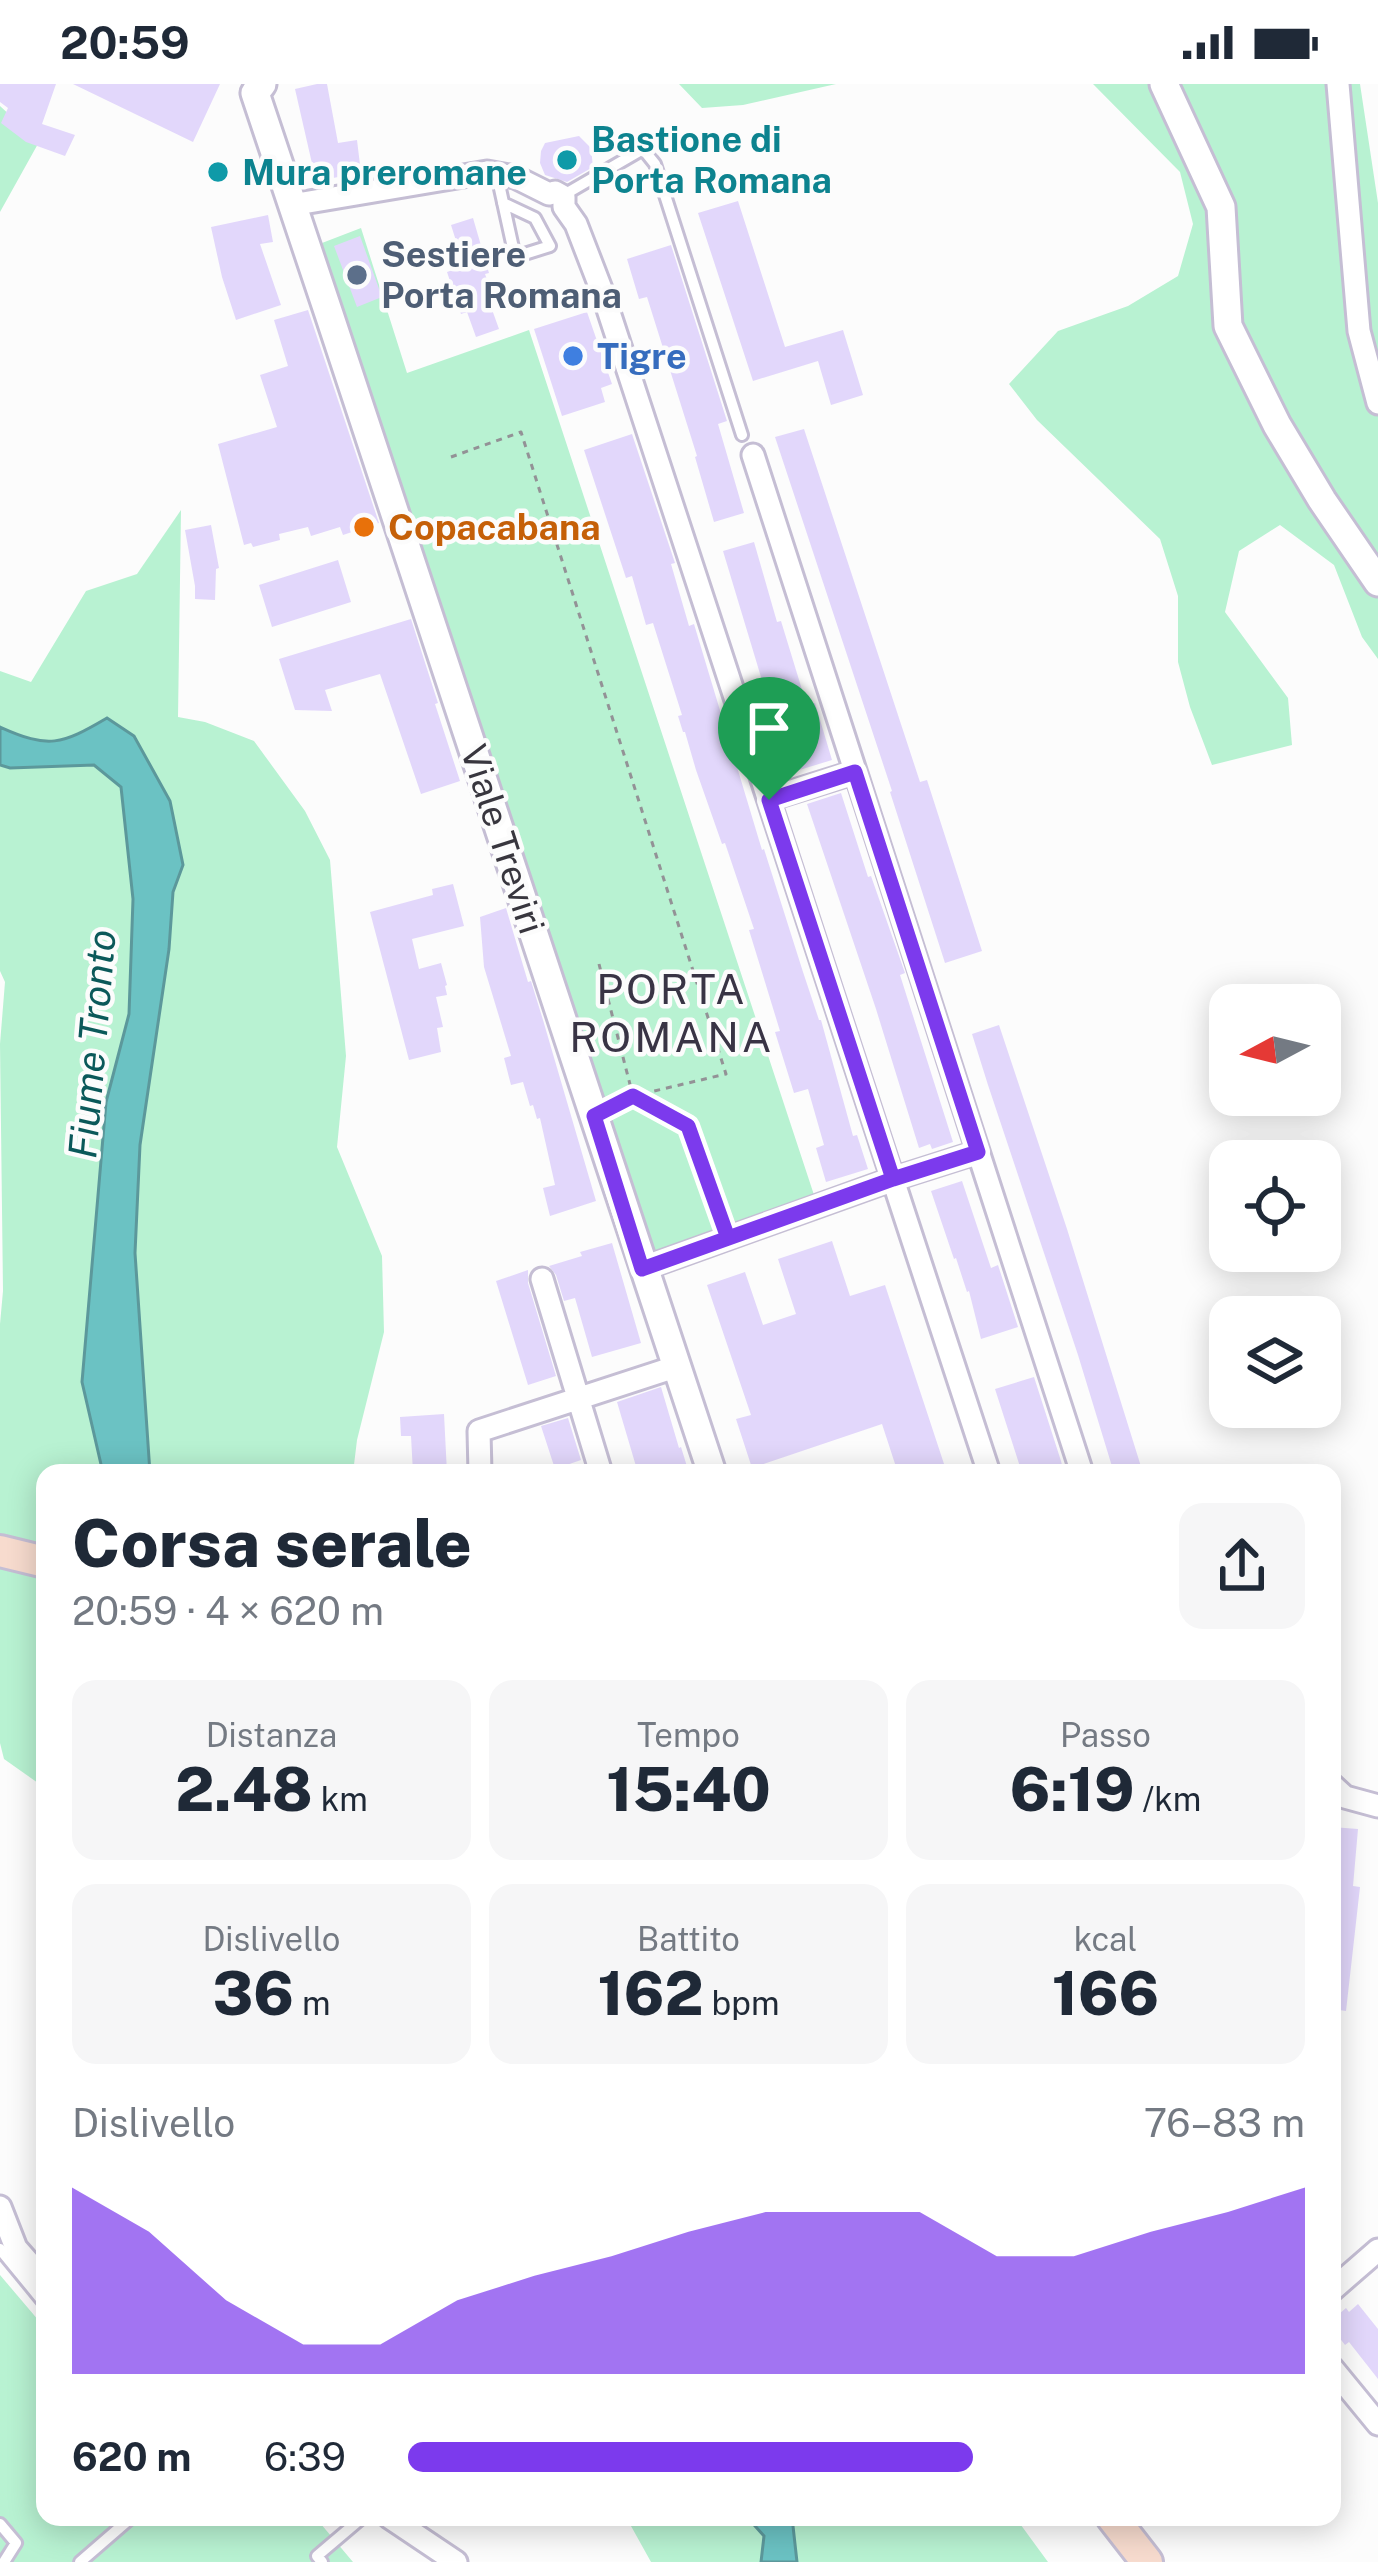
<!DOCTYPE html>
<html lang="it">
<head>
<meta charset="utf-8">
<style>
  :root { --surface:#fff; --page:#f6f6f7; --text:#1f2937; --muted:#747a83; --accent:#7c3aed }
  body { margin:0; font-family:"Public Sans",sans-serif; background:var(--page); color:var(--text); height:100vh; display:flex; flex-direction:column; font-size:45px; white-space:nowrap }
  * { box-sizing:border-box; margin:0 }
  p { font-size:39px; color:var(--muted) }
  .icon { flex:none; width:66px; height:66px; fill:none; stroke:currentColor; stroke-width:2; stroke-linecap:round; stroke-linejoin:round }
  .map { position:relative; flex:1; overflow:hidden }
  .drawer { position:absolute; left:36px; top:1380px; width:1305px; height:1062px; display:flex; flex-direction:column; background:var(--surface); border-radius:24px; box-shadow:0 6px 30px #0003 }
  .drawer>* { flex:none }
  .needle { width:78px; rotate:263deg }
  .fabs { position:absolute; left:1209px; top:900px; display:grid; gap:24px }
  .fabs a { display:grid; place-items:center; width:132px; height:132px; border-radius:24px; background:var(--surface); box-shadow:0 6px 30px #0003; font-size:60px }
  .pin { position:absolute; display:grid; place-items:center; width:102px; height:102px; color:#fff; margin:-123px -51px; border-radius:50% 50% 50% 0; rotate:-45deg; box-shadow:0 0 12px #0007 }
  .pin .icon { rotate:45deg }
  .round { display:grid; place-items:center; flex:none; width:126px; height:126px; border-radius:24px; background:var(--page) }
  .overview { display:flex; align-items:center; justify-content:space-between; height:204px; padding:0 36px }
  h1 { font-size:66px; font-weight:800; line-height:90px }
  .stats { display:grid; grid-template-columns:repeat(3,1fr); gap:18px; height:204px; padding:12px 36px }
  .stats div { display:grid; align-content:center; border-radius:24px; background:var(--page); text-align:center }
  .stats b { font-size:60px; font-weight:800 }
  .stats small { font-size:33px; font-weight:400 }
  .stats p { font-size:33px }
  .chart { height:336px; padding:24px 36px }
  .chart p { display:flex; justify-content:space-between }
  .chart svg { width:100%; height:216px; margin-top:12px; fill:var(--accent); opacity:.7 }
  ul { padding:0 36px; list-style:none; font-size:39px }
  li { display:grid; grid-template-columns:192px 144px 1fr; align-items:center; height:90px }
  li i { height:30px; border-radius:15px; background:var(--accent) }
  .status { display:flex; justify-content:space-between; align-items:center; height:84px; padding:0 60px; background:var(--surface); direction:ltr }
  .status svg { height:33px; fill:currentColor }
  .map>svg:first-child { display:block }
  .green { fill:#b8f2d2 }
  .water { fill:#6bc2c3; stroke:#5c989b; stroke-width:3 }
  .building { fill:#e2d7fb }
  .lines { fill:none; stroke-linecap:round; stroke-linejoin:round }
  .service-casing { stroke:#c5bed4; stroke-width:16 }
  .minor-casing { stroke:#c5bed4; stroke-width:27 }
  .tertiary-casing { stroke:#c5bed4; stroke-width:33 }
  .secondary-casing { stroke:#c5bed4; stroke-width:36 }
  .path { stroke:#939296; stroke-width:3; stroke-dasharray:6 6; stroke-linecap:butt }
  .service { stroke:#fff; stroke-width:10 }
  .minor { stroke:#fff; stroke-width:21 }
  .tertiary { stroke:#fff; stroke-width:27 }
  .secondary { stroke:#f7dbce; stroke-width:30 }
  .route-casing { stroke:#fff; stroke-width:24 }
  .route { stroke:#7c3aed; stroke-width:15 }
  .culture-dot { fill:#0f9aa8; stroke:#fcfcfc; stroke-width:4.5 }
  .service-dot { fill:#5c6f8a; stroke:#fcfcfc; stroke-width:4.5 }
  .shop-dot { fill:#3f7fe0; stroke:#fcfcfc; stroke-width:4.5 }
  .food-dot { fill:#e8710a; stroke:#fcfcfc; stroke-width:4.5 }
  .labels { text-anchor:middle; stroke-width:9; stroke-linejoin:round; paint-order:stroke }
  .culture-label { font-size:36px; font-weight:bold; fill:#0d838f; stroke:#fcfcfc; text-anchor:start }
  .service-label { font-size:36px; font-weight:bold; fill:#4e5e75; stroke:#fcfcfc; text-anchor:start }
  .shop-label { font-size:36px; font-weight:bold; fill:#366cbe; stroke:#fcfcfc; text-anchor:start }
  .food-label { font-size:36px; font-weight:bold; fill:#c56008; stroke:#fcfcfc; text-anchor:start }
  .street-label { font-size:36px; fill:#38363e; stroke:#fcfcfc }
  .water-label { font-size:39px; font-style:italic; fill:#0b595a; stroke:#fcfcfc }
  .quarter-label { font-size:42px; letter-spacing:3px; fill:#393445; stroke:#fcfcfc }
</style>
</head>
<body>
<div class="status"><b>20:59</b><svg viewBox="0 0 49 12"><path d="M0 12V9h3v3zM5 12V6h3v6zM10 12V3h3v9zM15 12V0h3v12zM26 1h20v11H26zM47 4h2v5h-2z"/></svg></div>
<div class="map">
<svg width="1378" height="2478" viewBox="0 0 1378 2478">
  <rect width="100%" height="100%" fill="#fcfcfc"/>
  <path class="green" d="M679,0H836L743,21L702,24Z
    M1093,0H1360L1378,119V575L1362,553L1334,481L1280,441L1239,467L1225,528L1288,614L1292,661L1212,681L1190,623L1178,578V512L1160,455L1037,336L1009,300L1058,247L1128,222L1178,192L1193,140L1180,88Z
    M0,22L39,58L0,128Z
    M361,144L407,289L529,246L815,1114L651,1175L322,159Z
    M181,426L178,633L205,638L254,657L305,727L330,776L346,972L337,1063L382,1172L384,1248L357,1356L353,1389H150L135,1169L140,1060L169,865L173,808L183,781L107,634C61,661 49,665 0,643V587L31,598L86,507L137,490Z
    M0,681L10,684L94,681L121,703L133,815L129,930L106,1018L82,1298L103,1389H45V1708L38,1699L4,1675L0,1659V1240L3,1207L0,960L5,898L0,887Z
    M0,2191L45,2244V2433H315L353,2478H0Z
    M626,2433H747L764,2452L761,2478H651Z
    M792,2433H1015L1048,2478H797Z"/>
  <path class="water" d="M107,634L134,652L170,717L183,781L173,808L169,865L140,1061L135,1169L150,1389H103L82,1298L106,1018L129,930L133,815L121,703L94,681L10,684L0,681V643C49,665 61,661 107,634Z
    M747,2433H792L797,2478H761L764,2452Z"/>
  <path class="building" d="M0,0H56L42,40L75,51L65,72L26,58L1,39L8,24L0,18Z
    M73,0H220L193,58Z
    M317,0H327L338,59L357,56L361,89L316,97L295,5Z
    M579,52L591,64L593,83L567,98L545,91L540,79L541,67L545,59Z
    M738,117L785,263L843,246L863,311L831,321L818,277L753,297L698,129Z
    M268,131L273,158L260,160L281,221L236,236L222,193L211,143Z
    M473,134L489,189L485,190L495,218L490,220L499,245L476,253L467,228L461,230L447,188L464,182L451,141Z
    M360,152L382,213L357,223L334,162Z
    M671,161L727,337L718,340L744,429L714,438L695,373L697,372L647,213L639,215L627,175Z
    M308,226L379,439L343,451L340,443L311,452L308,443L279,450L280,456L253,463L251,459L244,461L218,360L277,343L260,291L288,282L274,236Z
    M587,228L612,300L601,304L605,318L562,332L534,245Z
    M804,345L920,698L927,696L982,867L945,879L890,708L892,707L775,353Z
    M632,350L675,479L671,480L689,542L694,540L762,766L764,765L803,888L819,936H821L853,1052L857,1051L868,1085L826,1098L816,1064L824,1061L808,1005L794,1009L775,948L780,947L749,846L754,845L725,759L722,760L696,686L685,648H683L678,632L682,631L653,539L646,541L632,492L626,494L584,366Z
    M211,441L219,484L216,485L215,516L195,515V502L185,446Z
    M754,458L777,538L781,537L807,622L815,619L832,676L796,687L772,612L767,613L723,467Z
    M338,476L351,518L272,543L259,501Z
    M411,535L438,619L435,620L460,697L421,710L380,590L325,606L332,627L295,626L279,575Z
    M841,709L868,793L871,792L905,889L900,891L953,1058L932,1065L930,1060L919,1064L876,925L807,720Z
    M453,800L464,842L412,855L419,885L441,879L447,901L445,902L447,911L436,913L443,943L437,944L441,968L409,976L370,828L433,811L432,805Z
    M506,824L528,898L531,897L543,936L596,1117L550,1132L543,1104L555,1101L540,1034L537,1035L533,1021L530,1022L523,998L511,1001L504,974L511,972L484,883L480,833Z
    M999,941L1067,1145L1143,1389H1114L1078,1271L988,1001L972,950Z
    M962,1097L991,1184L998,1181L1018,1243L981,1255L969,1207L967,1208L956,1174L954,1175L931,1107Z
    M832,1157L850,1212L885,1201L947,1389H898L882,1340L752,1384L736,1335L751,1331L707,1201L745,1188L763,1241L796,1230L778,1175Z
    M612,1159L641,1259L592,1273L575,1214L564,1217L556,1191L549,1182L582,1172L580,1168Z
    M528,1186V1199L556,1292L528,1301L496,1197Z
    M1034,1293L1061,1377L1064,1389H1022L995,1305Z
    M661,1303L679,1364L681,1363L689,1389H638L617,1318Z
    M444,1330L447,1389H413L411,1352H401L400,1333Z
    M568,1334L581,1376L555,1385L541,1342Z
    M1332,1743L1358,1745L1353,1802L1360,1803L1346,1927L1332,1925V1875L1338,1834L1332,1833Z
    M1358,2220L1378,2245V2295L1349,2258L1345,2261L1332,2244V2236L1346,2224L1349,2228Z"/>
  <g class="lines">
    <g class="service-casing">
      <path id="service" d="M497,91L515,173L550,162L535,134L503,119
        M562,112L643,65L655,80L742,351
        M0,2165L45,2220
        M0,2440L16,2459L4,2478
        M80,2478L132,2433
        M322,2478L317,2472L363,2433"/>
    </g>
    <g class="minor-casing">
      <path id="minor" d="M1338,0L1359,247L1378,319
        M291,121L487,88L515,93L549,110L555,108L564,113V123L576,140L603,210L989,1389
        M753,371L1082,1389
        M769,715L855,688
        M642,1185L893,1095L978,1068
        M542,1195L601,1389
        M480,1389L479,1347L675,1283
        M1332,1701L1345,1713L1378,1722
        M0,2123L16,2164L45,2197
        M1332,2206L1378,2166
        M1332,2284L1378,2340
        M389,2433L456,2478"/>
    </g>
    <g class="tertiary-casing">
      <path id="tertiary" d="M262,0L255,9L329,230L712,1389
        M1164,0L1221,123L1228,242L1277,341L1322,416L1378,498"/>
    </g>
    <g class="secondary-casing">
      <path id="secondary" d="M0,1467L45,1478
        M1112,2433L1147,2478"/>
    </g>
    <path class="path" d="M451,373L521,348L726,990L633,1012L617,1020
      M599,880L633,1012L688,1042L721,1135"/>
    <use href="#service" class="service"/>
    <use href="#minor" class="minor"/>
    <use href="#tertiary" class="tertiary"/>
    <use href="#secondary" class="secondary"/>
  </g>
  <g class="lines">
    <g class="route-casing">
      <path id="route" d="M769,716L893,1095L728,1154L688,1042L633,1012L594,1032L642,1185L893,1095L978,1068L855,688L769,716"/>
    </g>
    <use href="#route" class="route"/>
  </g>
  <g class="culture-dot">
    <circle cx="567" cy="76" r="12"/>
    <circle cx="218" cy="88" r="12"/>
  </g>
  <circle class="service-dot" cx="357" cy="191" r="12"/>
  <circle class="shop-dot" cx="573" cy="272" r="12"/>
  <circle class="food-dot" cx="364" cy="443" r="12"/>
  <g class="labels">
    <g class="culture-label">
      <text x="591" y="68">Bastione di<tspan x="591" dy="41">Porta Romana</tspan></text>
      <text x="242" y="101">Mura preromane</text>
    </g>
    <g class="service-label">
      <text x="381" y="183">Sestiere<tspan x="381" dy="41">Porta Romana</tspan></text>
    </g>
    <g class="shop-label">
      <text x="597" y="285">Tigre</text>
    </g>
    <g class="food-label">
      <text x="388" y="456">Copacabana</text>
    </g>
    <g class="street-label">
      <text transform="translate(503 755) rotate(72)" y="13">Viale Treviri</text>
    </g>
    <g class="water-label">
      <text transform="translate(92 960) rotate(-85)" y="14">Fiume Tronto</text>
    </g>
    <g class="quarter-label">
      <text x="672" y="920">PORTA<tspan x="672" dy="48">ROMANA</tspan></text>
    </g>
  </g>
</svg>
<div class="fabs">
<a><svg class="needle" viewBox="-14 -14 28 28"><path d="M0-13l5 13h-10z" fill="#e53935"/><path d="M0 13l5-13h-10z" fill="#747a83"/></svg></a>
<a><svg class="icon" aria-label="locate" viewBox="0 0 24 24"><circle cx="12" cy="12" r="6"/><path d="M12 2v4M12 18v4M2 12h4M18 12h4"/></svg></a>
<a><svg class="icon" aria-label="layers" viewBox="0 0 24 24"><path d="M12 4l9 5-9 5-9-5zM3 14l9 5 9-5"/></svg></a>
</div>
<div class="pin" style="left:769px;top:716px;background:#1e9e55"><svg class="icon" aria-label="arrive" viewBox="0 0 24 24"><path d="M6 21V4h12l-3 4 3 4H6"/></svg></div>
<section class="drawer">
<div class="overview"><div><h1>Corsa serale</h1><p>20:59 · 4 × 620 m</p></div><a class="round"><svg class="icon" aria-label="share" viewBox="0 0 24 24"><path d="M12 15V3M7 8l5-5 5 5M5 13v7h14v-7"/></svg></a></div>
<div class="stats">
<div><p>Distanza</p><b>2.48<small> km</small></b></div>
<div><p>Tempo</p><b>15:40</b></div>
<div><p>Passo</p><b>6:19<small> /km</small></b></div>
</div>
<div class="stats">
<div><p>Dislivello</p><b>36<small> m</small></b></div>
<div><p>Battito</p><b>162<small> bpm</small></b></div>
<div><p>kcal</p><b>166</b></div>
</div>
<div class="chart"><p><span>Dislivello</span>76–83 m</p>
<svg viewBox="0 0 160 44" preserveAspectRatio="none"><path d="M0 44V6L10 15L20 29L30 38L40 38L50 29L60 24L70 20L80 15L90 11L100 11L110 11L120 20L130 20L140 15L150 11L160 6V44z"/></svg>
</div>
<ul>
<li><b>620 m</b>6:39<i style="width:63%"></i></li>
</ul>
</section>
</div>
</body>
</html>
